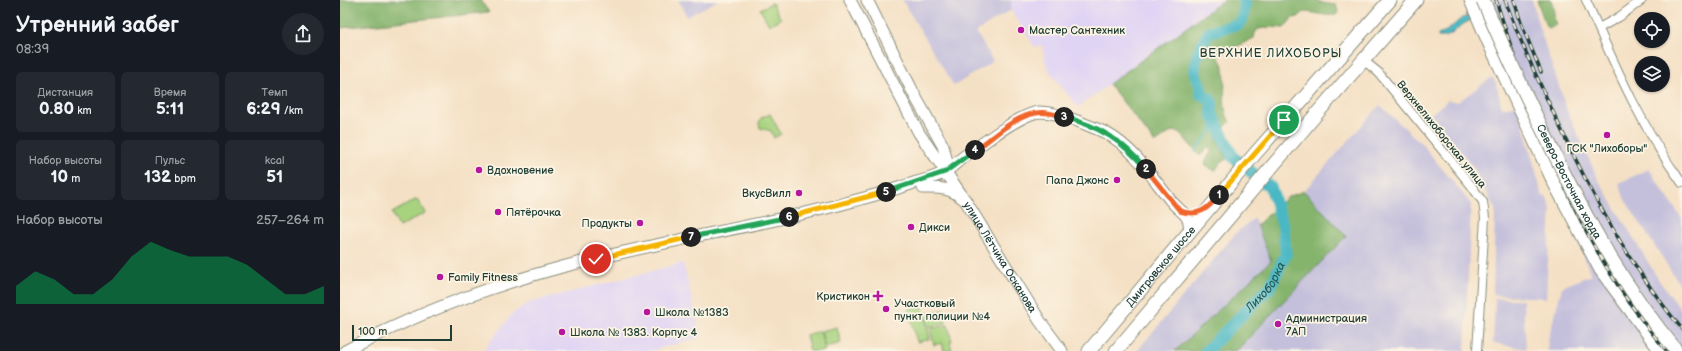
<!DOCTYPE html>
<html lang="ru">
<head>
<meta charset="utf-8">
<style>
  :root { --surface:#171b24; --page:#242831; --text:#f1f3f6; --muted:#9ea1a6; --accent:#0b8043 }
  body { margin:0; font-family:"Balsamiq Sans",sans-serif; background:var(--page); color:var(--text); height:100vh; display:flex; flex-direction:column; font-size:15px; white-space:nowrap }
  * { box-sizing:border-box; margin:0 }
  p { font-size:13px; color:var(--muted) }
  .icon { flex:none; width:22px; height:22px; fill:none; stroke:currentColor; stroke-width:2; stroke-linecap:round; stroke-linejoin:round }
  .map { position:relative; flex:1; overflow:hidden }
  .drawer { display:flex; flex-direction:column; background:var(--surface); width:340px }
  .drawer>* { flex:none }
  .tools { position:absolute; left:1294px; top:12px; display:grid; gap:8px }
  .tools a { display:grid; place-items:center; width:36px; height:36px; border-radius:50%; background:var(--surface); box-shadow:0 1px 3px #0004; font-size:20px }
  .scale { position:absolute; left:12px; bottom:10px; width:100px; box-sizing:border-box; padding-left:4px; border:2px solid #1f3d34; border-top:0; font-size:11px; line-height:14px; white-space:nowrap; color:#1f3d34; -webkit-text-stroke:3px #fcf5e5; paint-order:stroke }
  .pin { position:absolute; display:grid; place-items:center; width:34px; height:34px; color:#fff; margin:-17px; border:2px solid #fff; border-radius:50%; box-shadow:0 1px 4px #0007 }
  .km { position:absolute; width:20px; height:20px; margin:-10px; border-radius:50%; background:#222; color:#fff; font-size:11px; line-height:20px; text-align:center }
  .round { display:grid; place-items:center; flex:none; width:42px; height:42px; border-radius:21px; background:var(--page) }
  .headline { display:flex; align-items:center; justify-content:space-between; height:68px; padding:0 16px }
  h1 { font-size:22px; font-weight:800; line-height:30px }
  .stats { display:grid; grid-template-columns:repeat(3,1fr); gap:6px; height:68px; padding:4px 16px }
  .stats div { display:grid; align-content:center; border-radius:6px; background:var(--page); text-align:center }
  .stats b { font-size:17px; font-weight:800 }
  .stats small { font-size:11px; font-weight:400 }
  .stats p { font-size:11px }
  .chart { height:112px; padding:8px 16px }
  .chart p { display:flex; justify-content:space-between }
  .chart svg { width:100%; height:72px; margin-top:4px; fill:var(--accent); opacity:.7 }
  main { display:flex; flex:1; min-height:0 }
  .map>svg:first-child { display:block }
  .built { fill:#e0d4f4 }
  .industrial { fill:#c4c0db }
  .green { fill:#a7d27e; stroke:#638859 }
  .forest { fill:#85b46d; stroke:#527850 }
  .water { fill:#4ab8c4; stroke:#347a7c }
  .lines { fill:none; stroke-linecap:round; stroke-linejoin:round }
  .stream { stroke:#4ab8c4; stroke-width:2 }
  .river { stroke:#4ab8c4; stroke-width:12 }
  .minor-casing { stroke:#8a8e7c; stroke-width:10 }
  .secondary-casing { stroke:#8a8e7c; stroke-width:13 }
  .primary-casing { stroke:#8a8e7c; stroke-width:15 }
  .minor { stroke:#fff; stroke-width:8 }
  .secondary { stroke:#fff; stroke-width:11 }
  .primary { stroke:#fff; stroke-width:13 }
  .rail-casing { stroke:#1f3d34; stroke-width:3.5 }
  .rail { stroke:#fcf5e5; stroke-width:2; stroke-dasharray:6; stroke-linecap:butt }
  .primary-bridge-casing { stroke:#8a8e7c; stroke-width:15; stroke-linecap:butt }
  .primary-bridge { stroke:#fff; stroke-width:13 }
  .split-1-casing { stroke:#fff; stroke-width:8 }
  .split-2-casing { stroke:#fff; stroke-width:8 }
  .split-3-casing { stroke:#fff; stroke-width:8 }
  .split-4-casing { stroke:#fff; stroke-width:8 }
  .split-5-casing { stroke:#fff; stroke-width:8 }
  .split-6-casing { stroke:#fff; stroke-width:8 }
  .split-7-casing { stroke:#fff; stroke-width:8 }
  .split-8-casing { stroke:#fff; stroke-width:8 }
  .split-1 { stroke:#f5b400; stroke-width:5 }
  .split-2 { stroke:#f0652b; stroke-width:5 }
  .split-3 { stroke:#22a559; stroke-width:5 }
  .split-4 { stroke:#f0652b; stroke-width:5 }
  .split-5 { stroke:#22a559; stroke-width:5 }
  .split-6 { stroke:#f5b400; stroke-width:5 }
  .split-7 { stroke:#22a559; stroke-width:5 }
  .split-8 { stroke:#f5b400; stroke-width:5 }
  .poi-dot { fill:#b5179e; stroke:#fcf5e5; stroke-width:1.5 }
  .labels { text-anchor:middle; stroke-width:3.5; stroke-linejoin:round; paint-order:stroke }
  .poi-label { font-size:11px; fill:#1f3d34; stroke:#fcf5e5; text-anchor:start }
  .street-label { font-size:11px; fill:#1f3d34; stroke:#fcf5e5 }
  .neighbourhood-label { font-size:12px; letter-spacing:1px; fill:#1f3d34; stroke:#fcf5e5 }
  .water-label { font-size:12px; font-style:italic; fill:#2a5c58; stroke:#fcf5e5 }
</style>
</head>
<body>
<main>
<section class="drawer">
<div class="headline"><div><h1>Утренний забег</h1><p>08:39</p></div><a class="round"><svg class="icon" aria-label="share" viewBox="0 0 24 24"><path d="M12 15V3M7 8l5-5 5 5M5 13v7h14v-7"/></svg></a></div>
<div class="stats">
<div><p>Дистанция</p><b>0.80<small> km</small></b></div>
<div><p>Время</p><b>5:11</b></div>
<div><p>Темп</p><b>6:29<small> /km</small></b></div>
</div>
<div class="stats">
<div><p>Набор высоты</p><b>10<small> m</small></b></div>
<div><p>Пульс</p><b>132<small> bpm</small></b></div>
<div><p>kcal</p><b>51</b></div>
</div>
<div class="chart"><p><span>Набор высоты</span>257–264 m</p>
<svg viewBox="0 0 160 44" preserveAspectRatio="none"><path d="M0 44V33L10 24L20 29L30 38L40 38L50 29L60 15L70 6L80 11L90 15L100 15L110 15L120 20L130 29L140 38L150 38L160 33V44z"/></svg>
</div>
</section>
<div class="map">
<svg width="1342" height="351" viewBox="0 0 1342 351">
  <rect width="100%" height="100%" fill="#fcf5e5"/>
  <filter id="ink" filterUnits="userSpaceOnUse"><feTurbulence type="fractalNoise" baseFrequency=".025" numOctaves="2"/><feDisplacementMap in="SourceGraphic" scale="8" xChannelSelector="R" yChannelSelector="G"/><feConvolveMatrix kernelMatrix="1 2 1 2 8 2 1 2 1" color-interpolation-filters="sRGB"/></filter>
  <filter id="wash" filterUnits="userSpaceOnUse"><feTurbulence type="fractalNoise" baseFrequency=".012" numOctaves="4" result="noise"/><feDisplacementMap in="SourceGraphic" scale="16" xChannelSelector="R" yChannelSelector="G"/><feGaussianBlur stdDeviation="0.9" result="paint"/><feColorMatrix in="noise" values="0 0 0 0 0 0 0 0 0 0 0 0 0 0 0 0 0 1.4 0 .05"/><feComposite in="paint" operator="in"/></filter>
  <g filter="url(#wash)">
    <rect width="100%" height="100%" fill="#f4e0c4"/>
    <path class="built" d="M671,0H884L738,107L711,74L706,65L702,45L695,47L671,10Z
      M343,263L361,337L311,351H143L172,314L188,303Z"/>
    <path class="industrial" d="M338,0H378L347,17Z
      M562,0H671V10L636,32L653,61L614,86Z
      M1149,0H1192L1199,27L1227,110L1259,181L1320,282L1342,311V351H1207L1208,340L1222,287L1251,275L1198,138Z
      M1152,77L1156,83L1162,108L1178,105L1202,195L1207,198L1211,208L1206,298L1153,295L1155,209L1141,183L1133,166H1132L1091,114L1108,100L1118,102Z
      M1040,105L1082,144L1131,204L1125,351H896L1006,236L964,191Z
      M1309,169L1342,219V288L1285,200L1279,183Z
      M914,218L931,261L835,351H797L896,233Z
      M1155,298L1183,300L1186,349L1153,343Z"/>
    <path class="green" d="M432,3L441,19L429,25L420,9Z
      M430,114L441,134L434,138L431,131L420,128L419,123L421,118Z
      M77,199L85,213L59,227L52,213Z
      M582,305L590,339L577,342L568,309Z
      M603,310L606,323L589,327L585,314Z
      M608,325L612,341H610L612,351H604L602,343L594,345L590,329Z
      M497,327L501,343L485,347L481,331Z
      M480,331L485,351H470L466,335Z"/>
    <path class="forest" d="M0,0H140L149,12L0,28Z
      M884,0H977L982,3L996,5L998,12L996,15C987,17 974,12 964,12L958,17L952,18L944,28L933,27L918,29L915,33L914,38L877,56C893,72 877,101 890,122L877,134V139L887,159L881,162L875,171L866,165L865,162L871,152L870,147H867L860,156L839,132L832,131L815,143L769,84Z
      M1197,0H1211C1215,9 1213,16 1216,25L1209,28L1206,26Z
      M964,191L1006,236L896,351H835L931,261L917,225L948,197Z"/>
    <path class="water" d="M1139,12L1140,17C1135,19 1130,20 1125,23C1115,29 1111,39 1098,37V35L1108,30L1122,18Z"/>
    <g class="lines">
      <path class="stream" d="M855,151L876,124"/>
      <path class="river" id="s1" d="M866,351L930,287L946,254L943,226L931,188L893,157L872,114V103L870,99L861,94C862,84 859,85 856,76C851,61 862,45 869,32L898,24L902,20L905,5L903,0"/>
    </g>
  </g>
  <g filter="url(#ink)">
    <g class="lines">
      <g class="minor-casing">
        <path id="minor" d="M1246,0C1274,63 1301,127 1342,183
          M1259,28L1279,17L1302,0
          M1023,60L1038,72L1130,184L1143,202L1145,218L1137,351"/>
      </g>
      <g class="secondary-casing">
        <g id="secondary">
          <path d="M510,0L579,133L625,200"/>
          <path d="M527,0L575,96L603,146L607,162V167L604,175"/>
          <path id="s2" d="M583,188C602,188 609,187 625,200L700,321L722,351"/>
          <path d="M5,351C73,315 147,287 222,267C339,236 461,221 577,182C586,180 595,177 604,173C610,169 616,163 622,158C639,146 680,114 699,112C712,112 728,117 740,122C749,126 758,129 766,133C794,148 812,177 831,201C841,213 852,215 849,232"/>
        </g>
      </g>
      <g class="primary-casing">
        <g id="primary">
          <path d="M1131,0L1148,40L1214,182L1261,270L1321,351"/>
          <path id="s3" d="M749,351L914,155L1050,0"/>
          <path d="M776,351L979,111L1076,0"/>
        </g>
      </g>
      <use href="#minor" class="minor"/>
      <use href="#secondary" class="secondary"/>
      <use href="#primary" class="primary"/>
      <g class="rail-casing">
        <path id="rail" d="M1156,0C1195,124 1240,251 1327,351
          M1165,0C1179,39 1196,76 1214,114C1249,190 1288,264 1342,329
          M1174,0L1181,23L1201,72"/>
      </g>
      <use href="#rail" class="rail"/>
      <g class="primary-bridge-casing">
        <g id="primary-bridge">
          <path id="s4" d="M1143,0C1160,40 1178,79 1197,118C1236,200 1278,281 1337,351"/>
        </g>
      </g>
      <use href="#primary-bridge" class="primary-bridge"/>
    </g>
  </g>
  <g class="lines" filter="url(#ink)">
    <g class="split-1-casing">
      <path id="split-1" d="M879,195L944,120"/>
    </g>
    <g class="split-2-casing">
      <path id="split-2" d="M806,169L840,211C859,217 868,209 879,195"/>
    </g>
    <g class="split-3-casing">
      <path id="split-3" d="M724,117C759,126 783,141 806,169"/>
    </g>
    <g class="split-4-casing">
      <path id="split-4" d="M635,150C654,137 673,117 696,113C705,111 715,114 724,117"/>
    </g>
    <g class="split-5-casing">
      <path id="split-5" d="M546,192L605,172L635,150"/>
    </g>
    <g class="split-6-casing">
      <path id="split-6" d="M449,217L546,192"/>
    </g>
    <g class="split-7-casing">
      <path id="split-7" d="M351,237L449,217"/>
    </g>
    <g class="split-8-casing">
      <path id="split-8" d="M256,259L351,237"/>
    </g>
    <use href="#split-1" class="split-1"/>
    <use href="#split-2" class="split-2"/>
    <use href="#split-3" class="split-3"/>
    <use href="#split-4" class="split-4"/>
    <use href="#split-5" class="split-5"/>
    <use href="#split-6" class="split-6"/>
    <use href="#split-7" class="split-7"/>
    <use href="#split-8" class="split-8"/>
  </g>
  <g class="poi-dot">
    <circle cx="681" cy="30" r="4"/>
    <circle cx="1267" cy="135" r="4"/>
    <circle cx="139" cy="170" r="4"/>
    <circle cx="777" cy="180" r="4"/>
    <circle cx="459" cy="193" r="4"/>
    <circle cx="158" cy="212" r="4"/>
    <circle cx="300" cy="223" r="4"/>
    <circle cx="571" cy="227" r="4"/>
    <circle cx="100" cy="277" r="4"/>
    <path d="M536 290h4v4h4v4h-4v4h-4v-4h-4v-4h4z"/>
    <circle cx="546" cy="309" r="4"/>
    <circle cx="307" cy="312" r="4"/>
    <circle cx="938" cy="324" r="4"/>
    <circle cx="222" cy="332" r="4"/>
  </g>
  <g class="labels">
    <g class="poi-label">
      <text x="689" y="34">Мастер Сантехник</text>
      <text x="1267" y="152" text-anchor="middle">ГСК "Лихоборы"</text>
      <text x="147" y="174">Вдохновение</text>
      <text x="769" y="184" text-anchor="end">Папа Джонс</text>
      <text x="451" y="197" text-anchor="end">ВкусВилл</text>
      <text x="166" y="216">Пятёрочка</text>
      <text x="292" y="227" text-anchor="end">Продукты</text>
      <text x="579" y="231">Дикси</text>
      <text x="108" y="281">Family Fitness</text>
      <text x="530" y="300" text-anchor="end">Кристикон</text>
      <text x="554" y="307">Участковый<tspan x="554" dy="13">пункт полиции №4</tspan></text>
      <text x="315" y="316">Школа №1383</text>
      <text x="946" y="322">Администрация<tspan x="946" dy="13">7АП</tspan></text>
      <text x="230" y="336">Школа № 1383. Корпус 4</text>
    </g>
    <g class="street-label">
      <text transform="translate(1102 134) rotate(51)" y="4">Верхнелихоборская улица</text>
      <text dy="4" stroke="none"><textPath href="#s4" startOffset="201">Северо-Восточная хорда</textPath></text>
      <text dy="4" stroke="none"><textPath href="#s2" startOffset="112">улица Лётчика Осканова</textPath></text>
      <text dy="4" stroke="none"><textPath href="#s3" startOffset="111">Дмитровское шоссе</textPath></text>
    </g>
    <g class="neighbourhood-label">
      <text x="931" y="57">ВЕРХНИЕ ЛИХОБОРЫ</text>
    </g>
    <g class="water-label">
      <text dy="4" stroke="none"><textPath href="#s1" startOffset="88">Лихоборка</textPath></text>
    </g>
  </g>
</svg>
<div class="tools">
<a><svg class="icon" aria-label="locate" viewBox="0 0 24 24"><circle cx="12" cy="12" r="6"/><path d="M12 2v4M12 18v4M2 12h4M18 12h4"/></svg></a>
<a><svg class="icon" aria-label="layers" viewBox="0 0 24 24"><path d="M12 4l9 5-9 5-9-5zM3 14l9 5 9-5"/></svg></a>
</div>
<div class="scale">100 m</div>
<div class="pin" style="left:944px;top:120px;background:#1e9e55"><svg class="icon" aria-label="arrive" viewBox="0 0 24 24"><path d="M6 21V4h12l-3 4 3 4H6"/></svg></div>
<div class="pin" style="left:256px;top:259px;background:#d93025"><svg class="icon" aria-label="check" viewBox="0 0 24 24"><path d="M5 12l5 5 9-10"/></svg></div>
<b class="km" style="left:879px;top:195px">1</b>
<b class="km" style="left:806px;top:169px">2</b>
<b class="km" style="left:724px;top:117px">3</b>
<b class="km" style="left:635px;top:150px">4</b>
<b class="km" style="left:546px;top:192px">5</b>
<b class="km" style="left:449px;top:217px">6</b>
<b class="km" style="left:351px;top:237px">7</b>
</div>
</main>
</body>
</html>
